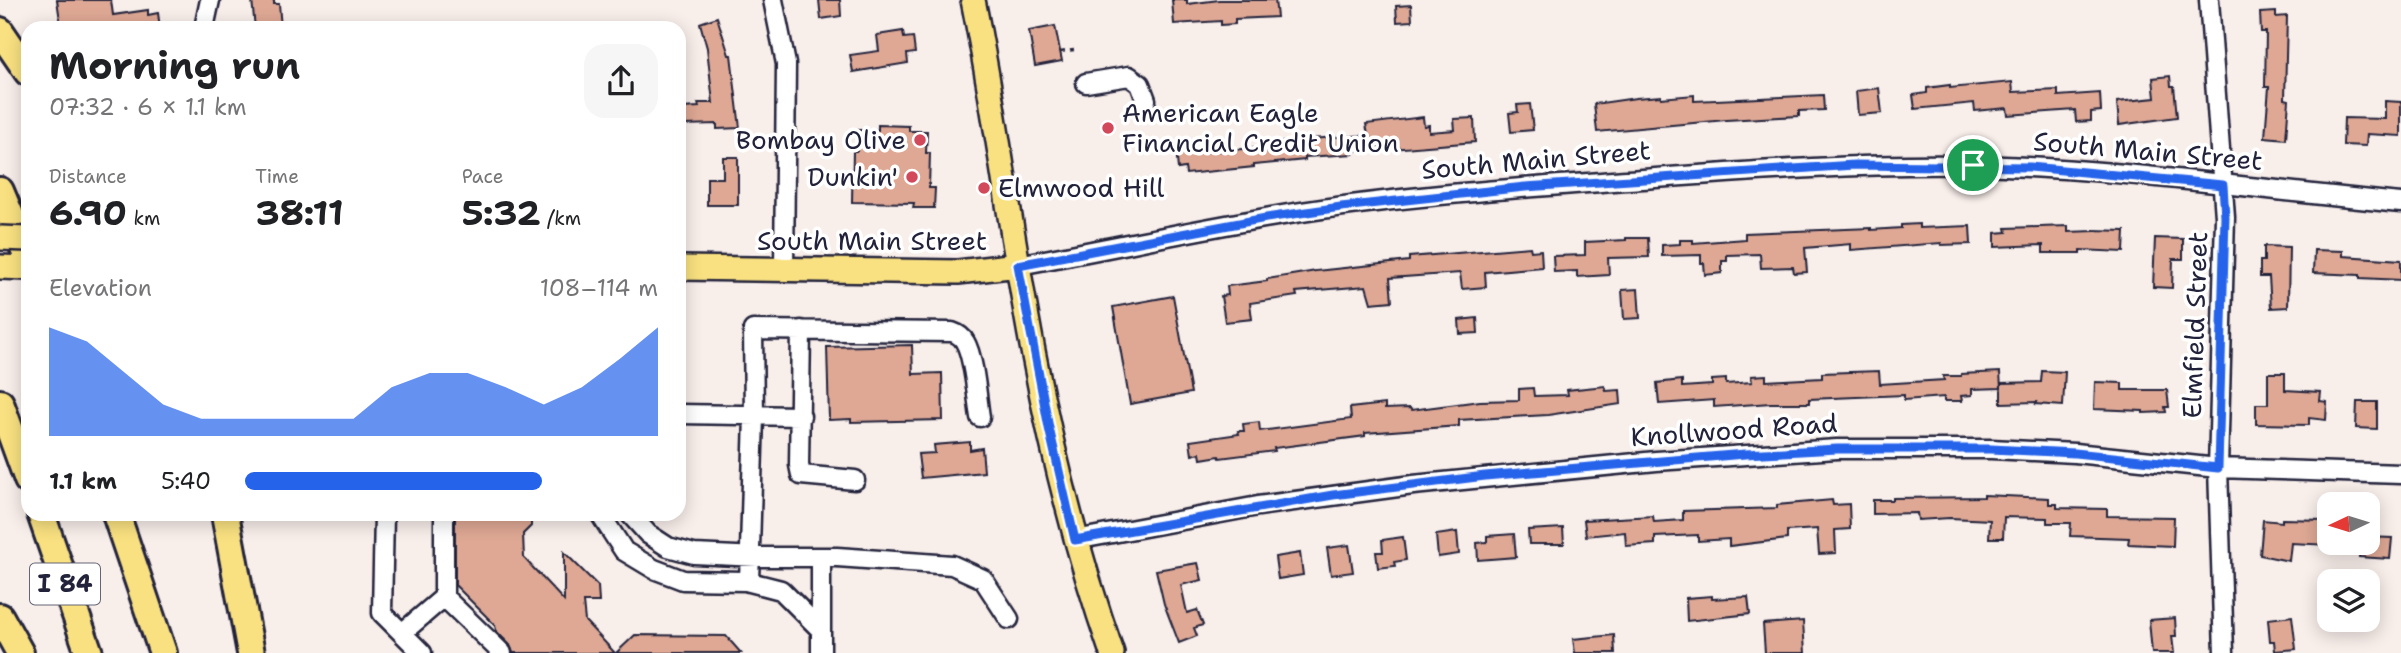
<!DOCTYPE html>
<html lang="en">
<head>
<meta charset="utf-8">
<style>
  :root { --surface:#fff; --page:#f6f6f6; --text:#202124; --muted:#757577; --accent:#2563eb }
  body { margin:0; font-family:"Shantell Sans",sans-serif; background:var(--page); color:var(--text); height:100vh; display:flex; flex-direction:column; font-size:26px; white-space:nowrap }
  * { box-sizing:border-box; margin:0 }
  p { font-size:23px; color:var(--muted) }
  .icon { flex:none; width:38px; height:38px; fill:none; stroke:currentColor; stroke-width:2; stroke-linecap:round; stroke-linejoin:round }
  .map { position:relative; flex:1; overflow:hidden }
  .details { position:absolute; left:21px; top:21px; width:665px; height:500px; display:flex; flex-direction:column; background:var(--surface); border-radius:21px; box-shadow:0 4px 18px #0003 }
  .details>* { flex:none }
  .needle { width:46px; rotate:266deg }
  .fabs { position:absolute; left:2317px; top:492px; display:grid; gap:14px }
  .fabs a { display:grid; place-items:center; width:63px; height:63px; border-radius:14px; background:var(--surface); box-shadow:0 4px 18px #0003; font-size:35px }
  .pin { position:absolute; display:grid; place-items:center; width:60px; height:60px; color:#fff; margin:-30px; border:4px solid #fff; border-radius:50%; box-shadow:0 2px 7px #0007 }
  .round { display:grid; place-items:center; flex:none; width:74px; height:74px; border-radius:21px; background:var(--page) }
  .summary { display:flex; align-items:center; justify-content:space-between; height:119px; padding:0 28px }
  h1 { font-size:38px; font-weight:700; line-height:52px }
  .metrics { display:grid; grid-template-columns:repeat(3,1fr); gap:10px; height:119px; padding:7px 28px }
  .metrics div { display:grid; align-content:center }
  .metrics b { font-size:35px; font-weight:700 }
  .metrics small { font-size:19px; font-weight:400 }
  .metrics p { font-size:19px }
  .chart { height:196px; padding:14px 28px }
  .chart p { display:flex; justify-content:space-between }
  .chart svg { width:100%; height:126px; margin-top:7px; fill:var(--accent); opacity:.7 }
  ul { padding:0 28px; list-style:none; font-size:23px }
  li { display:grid; grid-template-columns:112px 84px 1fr; align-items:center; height:52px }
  li i { height:18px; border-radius:9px; background:var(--accent) }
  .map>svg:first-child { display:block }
  .building { fill:#dea894; stroke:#22223b; stroke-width:2 }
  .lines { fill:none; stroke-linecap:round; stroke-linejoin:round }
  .minor-casing { stroke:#22223b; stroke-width:23 }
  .major-casing { stroke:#22223b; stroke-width:28 }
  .highway-casing { stroke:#22223b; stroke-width:32 }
  .path { stroke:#22223b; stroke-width:2.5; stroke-dasharray:5 5; stroke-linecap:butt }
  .minor { stroke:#fff; stroke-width:18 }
  .major { stroke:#f9e181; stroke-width:23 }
  .highway { stroke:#f9e181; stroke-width:26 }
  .major-bridge-casing { stroke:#22223b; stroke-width:28; stroke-linecap:butt }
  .major-bridge { stroke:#f9e181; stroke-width:23 }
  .route-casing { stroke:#fff; stroke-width:14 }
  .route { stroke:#2563eb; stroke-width:9 }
  .poi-dot { fill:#d1495b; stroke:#fff; stroke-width:2.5 }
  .labels { text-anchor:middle; stroke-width:7; stroke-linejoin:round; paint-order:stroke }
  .shield { fill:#fff; stroke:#646476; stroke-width:2 }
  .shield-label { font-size:24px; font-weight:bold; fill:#22223b }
  .poi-label { font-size:26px; fill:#22223b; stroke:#fff; text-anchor:start }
  .street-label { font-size:26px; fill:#22223b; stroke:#fff }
</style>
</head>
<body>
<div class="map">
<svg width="2401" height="653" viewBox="0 0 2401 653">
  <rect width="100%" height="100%" fill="#f8eeea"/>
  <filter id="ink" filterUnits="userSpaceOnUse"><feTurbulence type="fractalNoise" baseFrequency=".0143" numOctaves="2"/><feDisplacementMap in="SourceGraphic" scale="14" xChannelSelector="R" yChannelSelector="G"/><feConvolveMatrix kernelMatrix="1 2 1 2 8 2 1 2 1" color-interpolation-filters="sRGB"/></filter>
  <g filter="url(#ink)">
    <path class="building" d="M57,0H111L113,15L148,10V15L158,13L160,28H77V24L61,27Z
      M252,0H274V4H279L281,28H255Z
      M819,0H840L841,16L821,19Z
      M1172,0H1187V4L1219,0H1275L1277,17L1235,19V24L1221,25V21L1174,24Z
      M1411,5L1412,21L1397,22L1396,6Z
      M2276,12V17L2287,16L2285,99L2289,100L2286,139L2265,137L2269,87H2265L2266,32H2261L2260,13Z
      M717,17L729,55H731L740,128L717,129V124L683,125L682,108L699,107L698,103H713L707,48L700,23Z
      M1055,26L1062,61L1035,66L1029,31Z
      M903,31L904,38L913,37L915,53L907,54L908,63L853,72L850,55L879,51L877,35Z
      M2170,76L2171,86H2174L2177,117L2119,125L2117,102L2155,98L2153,78Z
      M2012,82L2013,92L2058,90V96L2100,93L2101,111L2091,112V121L2076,122L2075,110L2008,115L2007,108L1975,111L1974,103L1915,109L1913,95L1927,93V88L1950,85V88Z
      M1879,88L1882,113L1858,115L1856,91Z
      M1694,95V101L1823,95L1824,110L1799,111V116L1726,120L1597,132L1594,104L1636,98L1661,96V98Z
      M2385,101L2401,102V136L2367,134L2366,146L2343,145L2344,118L2385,119Z
      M1530,104L1533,130L1511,132L1509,113L1518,112L1517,105Z
      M1423,117L1424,126L1429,125V132L1455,130L1454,119L1474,118L1475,142L1392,149V145L1352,151L1353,154L1305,157V160L1254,165V167L1186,174L1185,168L1178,169L1176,149L1193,147L1194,153L1279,146V143L1294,140L1368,135L1366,124Z
      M878,125L909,126V131H927L926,153H930L929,188H935L934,208H913L914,203L852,202L853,151H857L858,130H878Z
      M723,157H738V205H707V178H723Z
      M1919,224V228L1970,226L1971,244L1941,245V243L1851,250V244L1805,248L1807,272L1794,273L1793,267L1761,268L1760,254L1727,255V261H1722V273L1705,275L1704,263H1701V255L1662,256V245L1680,244V240H1693V243L1745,239V233L1871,228V230L1901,228V225Z
      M2068,226V232L2094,231V230L2125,231L2124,252L2080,250V253H2043V245L1995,247V233L2007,232L2006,228Z
      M1626,238H1648L1649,257L1608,258L1609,275L1577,277V271L1554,272L1553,256L1585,255V242L1626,240Z
      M2155,238L2183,239V259H2173L2172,288L2153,287Z
      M2264,246L2289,247L2288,307L2271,308L2269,277H2260V261H2264Z
      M1530,247L1531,251L1541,250L1542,267L1485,272L1486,287L1462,289L1460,273L1390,278L1392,301L1371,303L1366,286L1296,292L1297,296L1250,303L1252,319L1225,322L1221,296L1228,295L1227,286L1267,281V279L1316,271L1409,261V257Z
      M2314,250L2343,251V256L2401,260V280L2360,278V275L2313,273Z
      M1638,289L1640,318L1624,319L1622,290Z
      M1173,296L1191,393L1130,404L1113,307Z
      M1477,318L1478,333L1460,334L1459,320Z
      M912,345L913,374L942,373L943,420L851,422V419L829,420L827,347Z
      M1879,371L1880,384L1944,380L1943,376H1961V374L2000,372L2001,388L1972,389V395L1961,396L1962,401H1944V397L1904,400V395L1809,399V403H1771L1714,407V400L1659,404L1657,383L1682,380V387L1712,385V380L1726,379V384L1752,382L1751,376L1766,375V381L1822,378V373Z
      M2042,371L2065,372L2063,406L2036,404L2037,402L2001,403V383L2041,382Z
      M2268,373H2285V390L2321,392L2320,401L2327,402L2326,420L2309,418V425L2256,424V404H2268Z
      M2095,382L2122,383V390H2167L2169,407H2165L2166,412L2143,413V411L2094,409Z
      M1605,386L1606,391L1620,390L1621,404L1548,415L1459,420V426L1365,433V436L1274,448L1275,451L1220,458L1219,456L1201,459L1200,453L1192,455L1190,441L1239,434L1238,431H1244L1243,424L1259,422L1260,431L1351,419L1350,408L1385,404V409L1410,408L1411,410L1480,401L1519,400V389L1533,388L1534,396L1568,395L1567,390Z
      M2357,402H2377V429L2356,428Z
      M970,442V450L982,448L984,472L921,478L918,454L935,453L934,445Z
      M1984,495L2049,498V504H2057V508L2107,509V516L2174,517L2173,546L2128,544L2129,538L2070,536L2071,523H2047V518L2004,517L2003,538H1989L1990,520L1950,518L1918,520L1917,513L1873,514V500H1893V498L1984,497Z
      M1832,500L1833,505L1849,504L1850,529L1835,530L1836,553L1819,554L1817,529L1787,531V539L1729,546V539L1698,541V535L1655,537V544L1626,546L1625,532L1586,536L1584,520L1653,516L1654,522L1683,520V511L1777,508V505Z
      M455,514H531V526L523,534L524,558L564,601V552L598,586L599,602H583L585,621L615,653H513L510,645L496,631L495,625L455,585Z
      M2282,519L2326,520L2325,526H2329V545L2291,543L2289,561L2260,555L2263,520L2282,522Z
      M1563,528L1564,544H1529L1528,530Z
      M1457,532L1459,554L1438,557L1436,535Z
      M1514,534L1516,557L1478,560L1477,543L1487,542V536Z
      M1403,537L1406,560L1394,562L1395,566L1378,568L1376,552H1383L1382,540Z
      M2368,537L2392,538L2390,559L2359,557L2361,542H2368Z
      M1349,545L1353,572L1331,575L1327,548Z
      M1300,553L1303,575L1278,579L1275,557Z
      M1198,563L1202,580L1181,585L1187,613L1197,610L1203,625L1194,628L1197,636L1179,643L1164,604L1156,570Z
      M1712,596V599L1748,597L1750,614L1687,621L1686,598Z
      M2292,616L2296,649L2275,651L2274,641H2270L2268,619Z
      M2175,618L2176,636H2172L2174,653H2152L2149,620Z
      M1803,621L1805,653H1765L1763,624Z
      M635,635L726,636L741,653H616Z
      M1614,635L1615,653H1575L1573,639Z"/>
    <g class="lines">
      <g class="minor-casing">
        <path id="minor" d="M773,0L786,64L784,270
          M2209,0L2225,217L2218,468L2224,653
          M204,28L210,0
          M1086,83L1129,76L1140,84L1146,100
          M1018,265C1101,250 1183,232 1265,218C1385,197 1506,189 1627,180C1741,172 1855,163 1969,165C2113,167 2258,190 2401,203
          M801,330L799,465L801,475L855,480
          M679,414L801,416
          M384,514L382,613L422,653
          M444,514V597L502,653
          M600,514L624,551L654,569L683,580L746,581L781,590L821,630
          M630,514L648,534L668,547L694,554L758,557H837L952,565L983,579L1009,619
          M1075,540L1258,506L1413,485L1656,461L1837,449H1991L2075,453L2218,468L2401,474
          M749,582L754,416L753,330L952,332C958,334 962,336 965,342C974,357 977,398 980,417
          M402,633L444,597
          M821,653V558"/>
      </g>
      <g class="major-casing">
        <path id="major" d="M973,0C997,118 1011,238 1034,356C1053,457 1078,556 1112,653
          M0,267L28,268
          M679,268L958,272L1018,265"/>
      </g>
      <g class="highway-casing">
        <path id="highway" d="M0,31L28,72
          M0,191L28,258
          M0,403L28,480
          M41,514L89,653
          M116,514L163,653
          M225,514L251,653
          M0,617L20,653"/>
      </g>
      <path class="path" d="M1060,52L1074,50"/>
      <use href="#minor" class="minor"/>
      <use href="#major" class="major"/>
      <use href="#highway" class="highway"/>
      <g class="major-bridge-casing">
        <path id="major-bridge" d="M0,238L28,239"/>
      </g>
      <use href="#major-bridge" class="major-bridge"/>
    </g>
  </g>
  <g class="lines" filter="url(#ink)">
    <g class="route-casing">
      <path id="route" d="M1854,165L2030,167L2223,185L2225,217L2218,468L2075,453L1991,449H1837L1745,454L1485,476L1333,495L1075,540L1049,428L1018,265L1266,218L1341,207L1525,187Z"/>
    </g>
    <use href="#route" class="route"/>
  </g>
  <g class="poi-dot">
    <circle cx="1108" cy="128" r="7"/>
    <circle cx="920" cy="140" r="7"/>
    <circle cx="912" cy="177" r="7"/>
    <circle cx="984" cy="188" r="7"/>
  </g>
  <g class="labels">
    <rect class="shield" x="30" y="563.5" width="70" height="41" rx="5"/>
    <g class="shield-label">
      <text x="65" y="592">I 84</text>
    </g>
    <g class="poi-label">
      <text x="1122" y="122">American Eagle<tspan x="1122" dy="30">Financial Credit Union</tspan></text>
      <text x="906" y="149" text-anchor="end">Bombay Olive</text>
      <text x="898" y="186" text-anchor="end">Dunkin'</text>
      <text x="998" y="197">Elmwood Hill</text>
    </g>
    <g class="street-label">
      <text transform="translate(2148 151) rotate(5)" y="9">South Main Street</text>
      <text transform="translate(1536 160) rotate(-5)" y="9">South Main Street</text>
      <text x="872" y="250">South Main Street</text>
      <text transform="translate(2195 325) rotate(-88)" y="9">Elmfield Street</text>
      <text transform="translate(1734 430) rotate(-4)" y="9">Knollwood Road</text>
    </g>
  </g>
</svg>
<div class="fabs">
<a><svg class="needle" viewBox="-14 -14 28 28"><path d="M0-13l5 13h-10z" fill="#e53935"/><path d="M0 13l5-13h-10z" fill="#757577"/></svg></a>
<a><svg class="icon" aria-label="layers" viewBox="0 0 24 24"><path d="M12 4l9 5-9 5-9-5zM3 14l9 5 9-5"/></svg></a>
</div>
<div class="pin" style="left:1973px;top:165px;background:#1e9e55"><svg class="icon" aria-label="arrive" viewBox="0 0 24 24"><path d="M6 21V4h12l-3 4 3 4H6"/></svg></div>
<section class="details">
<div class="summary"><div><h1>Morning run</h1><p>07:32 · 6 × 1.1 km</p></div><a class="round"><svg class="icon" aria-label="share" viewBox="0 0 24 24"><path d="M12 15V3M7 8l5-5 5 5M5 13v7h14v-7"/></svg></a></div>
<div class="metrics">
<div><p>Distance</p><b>6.90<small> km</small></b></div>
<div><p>Time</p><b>38:11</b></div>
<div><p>Pace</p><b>5:32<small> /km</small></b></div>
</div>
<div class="chart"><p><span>Elevation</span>108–114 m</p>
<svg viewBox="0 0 160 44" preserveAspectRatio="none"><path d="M0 44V6L10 11L20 22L30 33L40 38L50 38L60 38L70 38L80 38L90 27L100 22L110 22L120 27L130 33L140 27L150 17L160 6V44z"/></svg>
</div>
<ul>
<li><b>1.1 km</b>5:40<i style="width:72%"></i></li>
</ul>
</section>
</div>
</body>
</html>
